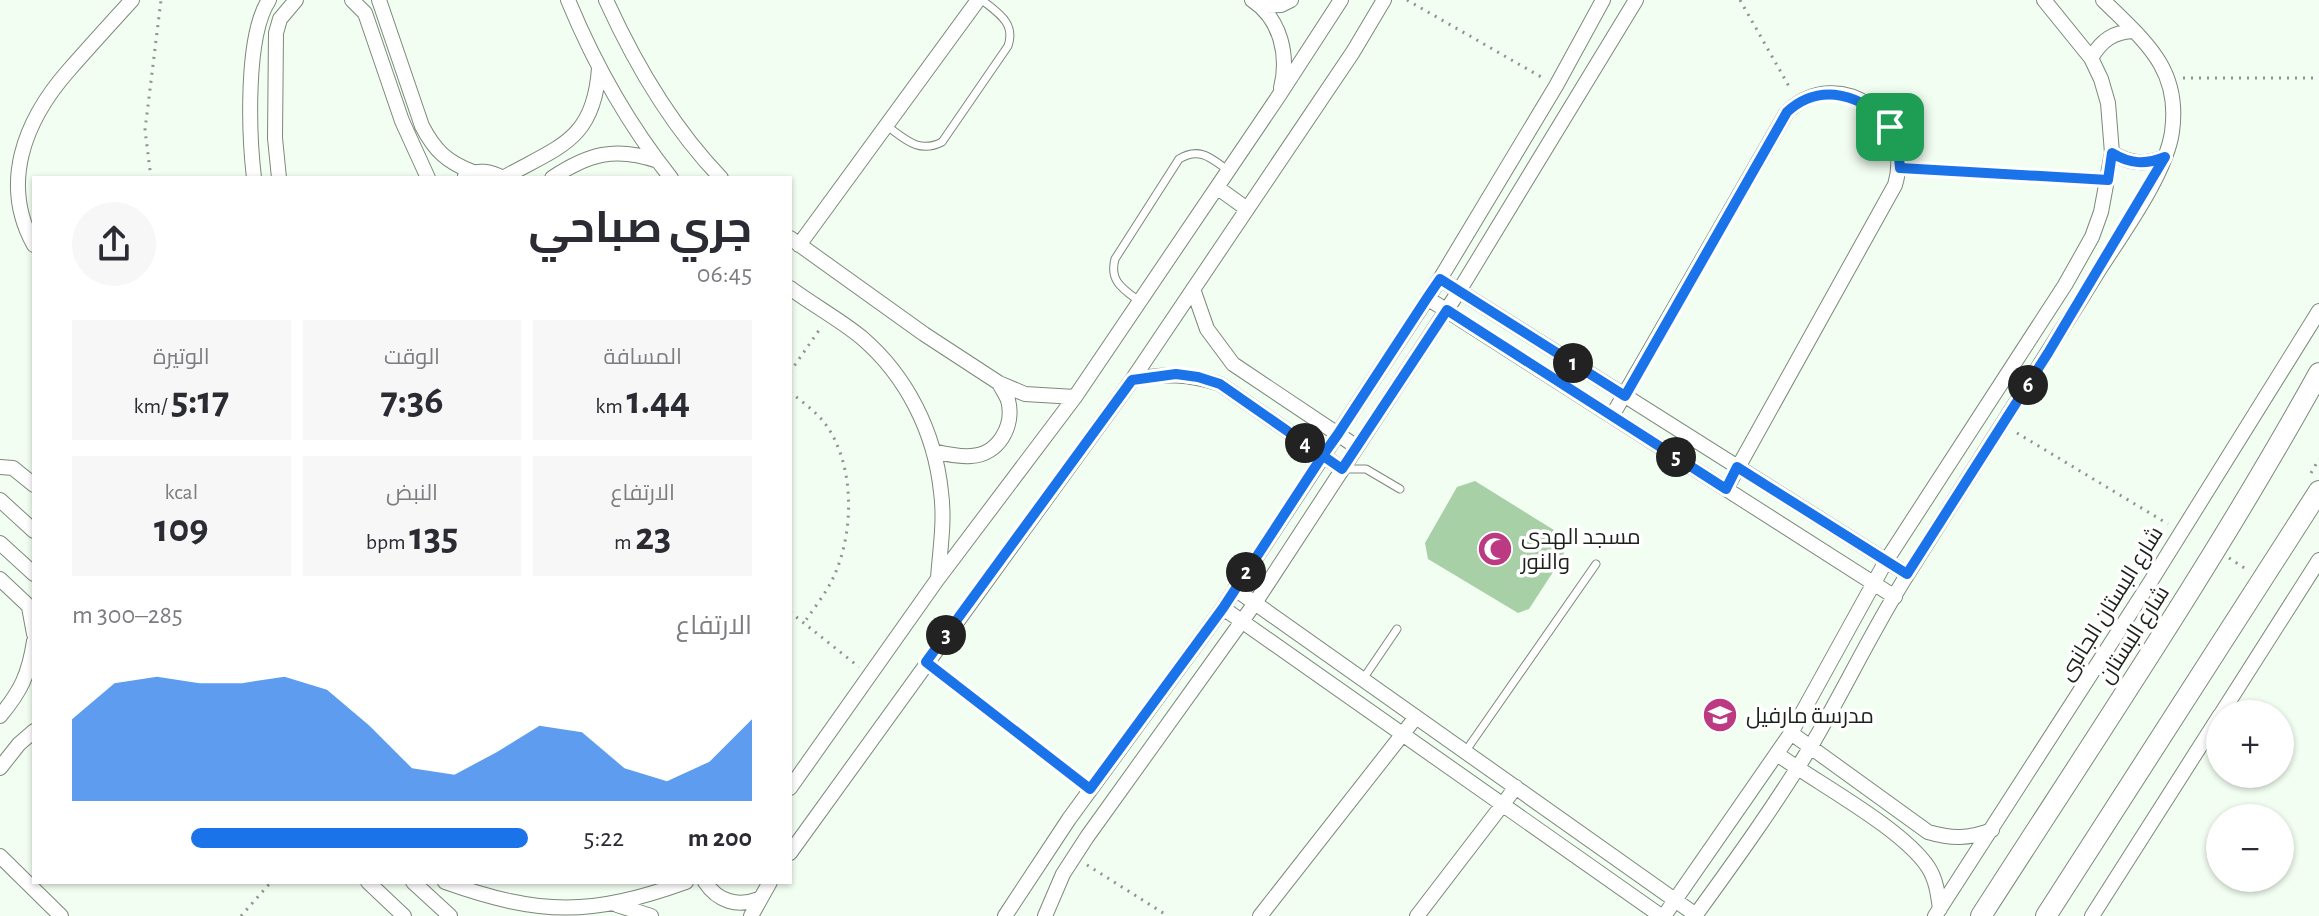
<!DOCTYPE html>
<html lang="ar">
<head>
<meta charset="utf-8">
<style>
  :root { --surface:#fff; --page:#f7f7f7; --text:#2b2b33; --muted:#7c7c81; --accent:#1a73e8 }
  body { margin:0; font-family:"Alegreya Sans",Cairo,sans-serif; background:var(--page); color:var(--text); direction:rtl; height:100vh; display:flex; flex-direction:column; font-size:30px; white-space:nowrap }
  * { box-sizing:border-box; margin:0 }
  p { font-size:26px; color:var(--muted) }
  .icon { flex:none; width:44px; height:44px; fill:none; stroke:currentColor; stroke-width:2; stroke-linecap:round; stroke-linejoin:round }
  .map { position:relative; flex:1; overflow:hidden; direction:ltr }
  .side { position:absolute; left:32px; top:176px; width:760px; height:708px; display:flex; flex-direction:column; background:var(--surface); border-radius:0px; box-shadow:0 2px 6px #0004; direction:rtl }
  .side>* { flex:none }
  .tools { position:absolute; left:2206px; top:700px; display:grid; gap:16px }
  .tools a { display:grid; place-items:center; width:88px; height:88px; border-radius:50%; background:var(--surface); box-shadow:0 2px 6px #0004; font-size:40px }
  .pin { position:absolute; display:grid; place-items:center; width:68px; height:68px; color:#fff; margin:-34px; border-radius:16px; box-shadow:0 4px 12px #0006 }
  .km { position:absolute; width:40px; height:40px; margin:-20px; border-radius:50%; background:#222; color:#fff; font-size:22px; line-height:40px; text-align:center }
  .round { display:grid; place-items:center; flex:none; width:84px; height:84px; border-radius:42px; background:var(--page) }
  .headline { display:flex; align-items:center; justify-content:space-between; height:136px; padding:0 40px }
  h1 { font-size:44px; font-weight:700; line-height:60px }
  .stats { display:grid; grid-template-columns:repeat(3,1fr); gap:12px; height:136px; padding:8px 40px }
  .stats div { display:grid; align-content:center; border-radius:0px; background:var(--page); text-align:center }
  .stats b { font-size:40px; font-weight:700 }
  .stats small { font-size:22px; font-weight:400 }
  .stats p { font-size:22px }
  .chart { height:224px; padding:16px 40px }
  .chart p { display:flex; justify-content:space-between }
  .chart svg { width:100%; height:144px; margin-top:8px; fill:var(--accent); opacity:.7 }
  ul { padding:0 40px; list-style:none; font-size:26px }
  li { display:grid; grid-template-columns:128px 96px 1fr; align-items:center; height:60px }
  li i { height:20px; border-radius:10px; background:var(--accent) }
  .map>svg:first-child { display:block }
  .building { fill:#a7d0a6 }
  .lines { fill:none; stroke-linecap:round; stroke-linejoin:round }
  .lane-casing { stroke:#7c897b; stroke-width:9 }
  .street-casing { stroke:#7c897b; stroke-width:16 }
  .secondary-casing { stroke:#7c897b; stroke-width:22 }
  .path { stroke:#8c948b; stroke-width:3; stroke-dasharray:2 6; stroke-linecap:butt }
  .lane { stroke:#fff; stroke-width:7 }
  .street { stroke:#fff; stroke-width:14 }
  .secondary { stroke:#fff; stroke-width:20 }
  .route-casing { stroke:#fff; stroke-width:16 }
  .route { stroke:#1a73e8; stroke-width:10 }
  .labels { text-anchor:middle; stroke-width:7; stroke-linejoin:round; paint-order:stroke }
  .poi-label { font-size:22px; fill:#1c211b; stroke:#fff; text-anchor:start }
  .street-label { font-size:22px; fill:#1c211b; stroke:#fff }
</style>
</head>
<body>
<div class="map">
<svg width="2319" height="916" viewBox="0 0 2319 916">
  <rect width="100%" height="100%" fill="#f3fef2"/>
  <path class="building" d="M1475,481L1562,535L1564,555L1529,609L1518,613L1428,559L1425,543L1457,487Z"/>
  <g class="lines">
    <g class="lane-casing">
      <path id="lane" d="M887,126C905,139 919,154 942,142L1008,46C1016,23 998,13 982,0
        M1139,301C1123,289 1109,281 1115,259L1179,159C1200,146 1212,159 1229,171
        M1344,469H1366L1400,489
        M1363,679L1397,629
        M1465,752L1596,564"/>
    </g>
    <g class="street-casing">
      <path id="street" d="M352,0L365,13L402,121L428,178
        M379,0L422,126C435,151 447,162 473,172
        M568,0C594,63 628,124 671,178
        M606,0C635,64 672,127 721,178
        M1252,0C1281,19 1289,56 1281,88
        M1261,6L1281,5L1291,0
        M2091,58C2102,40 2113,32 2134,31
        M2112,153C2131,164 2145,165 2165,157
        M465,176C479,169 490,171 503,178
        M254,178C249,135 245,36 269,0
        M279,178L275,138L276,33L280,19L296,0
        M503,178C559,146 594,141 599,68
        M552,178C588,154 615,146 658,161
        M1218,188L1247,209
        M790,238L924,334L999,383L1025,394L1075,397
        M34,245C0,184 24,121 69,70C90,46 111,23 132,0
        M799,245L978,0
        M1440,279L1907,574
        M790,288C813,305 839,319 861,337C907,376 935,433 941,492C945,521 940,550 938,578
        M1193,289L1207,329L1233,364L1357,447
        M1427,298L1895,597
        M1132,380C1164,373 1189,374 1220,384L1342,469
        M1612,416L1787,112C1840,63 1915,118 1895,185L1726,489
        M933,451C946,454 958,457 971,456C998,455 1015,426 1008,400C1006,395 1002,389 999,383
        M0,467L13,468L34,485
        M0,500L34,531
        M0,543L34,574
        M0,579L34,611
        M1235,589L1696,915
        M29,607L34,634
        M1223,608L1661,916
        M2221,714L2319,560
        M0,716C21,691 29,674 34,641
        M1791,733L1928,832C1952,839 1968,839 1992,830
        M1777,754C1817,783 1902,828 1928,867C1936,879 1938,894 1940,909
        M0,768L19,744L34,731
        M790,788L937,580L1075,397L1278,97L1341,0
        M790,853L1132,380L1353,52L1384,0
        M0,856L61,916
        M368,882L404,916
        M413,882L450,916
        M445,882C541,916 591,916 686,882
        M705,882C718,902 738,907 759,899
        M617,905L651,916
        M751,916L770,882
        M1005,916L1069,819L1223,608L1440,279L1556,86L1603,0
        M1045,916L1063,874L1087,837L1255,603L1459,291L1636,0
        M1260,916L1416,717
        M1417,916L1516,787
        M1664,916L1791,733L1886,561L2065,285L2092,237L2101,212L2112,153L2108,103L2101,79L2091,58L2044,0
        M1695,916C1735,861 1776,804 1811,746C1845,689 1873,628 1909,572C1972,471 2036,372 2099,270C2122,234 2166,174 2172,132C2181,68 2144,41 2103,0
        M1935,916L2151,581L2319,311
        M2092,916L2220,715"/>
    </g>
    <g class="secondary-casing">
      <path id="secondary" d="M1981,916C2096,737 2216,559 2319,373
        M2046,916L2319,491"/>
    </g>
    <path class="path" d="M1407,0L1543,78
      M1740,0L1791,90
      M2183,78H2319
      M1912,169L2092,179
      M151,178L145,130L161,0
      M790,372L822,326
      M790,392C801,401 814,410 823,421C855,461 855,530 834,576C827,592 814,608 804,623
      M2017,433L2168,524
      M2311,473L2319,459
      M2229,558L2246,569
      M790,612L859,667
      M938,672L1078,780
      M1087,865L1168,916
      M241,916L271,882"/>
    <use href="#lane" class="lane"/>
    <use href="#street" class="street"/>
    <use href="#secondary" class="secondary"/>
  </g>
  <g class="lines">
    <g class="route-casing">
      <path id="route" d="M1890,127C1864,95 1821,81 1787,112L1625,396L1440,279L1427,298L1338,434L1323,455L1223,608L1090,789L926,662L1132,380L1176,374L1198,377L1220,384L1342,469L1447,310L1726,489L1737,467L1907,574L2048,353L2165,157C2145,165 2130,164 2112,153L2108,180L1900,168L1898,147L1890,127"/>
    </g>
    <use href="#route" class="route"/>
  </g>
  <defs>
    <g id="mosque-disc" transform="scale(1.8)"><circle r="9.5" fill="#bc3a82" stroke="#fff"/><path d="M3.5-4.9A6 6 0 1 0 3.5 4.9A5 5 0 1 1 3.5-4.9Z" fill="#fff"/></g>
    <g id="school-disc" transform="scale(1.8)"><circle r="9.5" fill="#bc3a82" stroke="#fff"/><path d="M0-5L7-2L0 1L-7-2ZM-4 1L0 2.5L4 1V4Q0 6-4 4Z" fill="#fff"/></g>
  </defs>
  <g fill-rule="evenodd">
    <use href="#mosque-disc" x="1495" y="549"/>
    <use href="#school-disc" x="1720" y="715"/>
  </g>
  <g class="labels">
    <g class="poi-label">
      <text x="1521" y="544">مسجد الهدى<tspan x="1521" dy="25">والنور</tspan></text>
      <text x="1746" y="723">مدرسة مارفيل</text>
    </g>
    <g class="street-label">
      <text transform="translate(2110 603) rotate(-58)" y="8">شارع البستان الجانبى</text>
      <text transform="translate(2133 634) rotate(-57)" y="8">شارع البستان</text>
    </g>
  </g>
</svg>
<div class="tools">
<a>+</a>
<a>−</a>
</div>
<div class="pin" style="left:1890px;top:127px;background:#1e9e55"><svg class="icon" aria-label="arrive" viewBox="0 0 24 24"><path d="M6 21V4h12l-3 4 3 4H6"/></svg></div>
<b class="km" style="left:1573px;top:363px">1</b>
<b class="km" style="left:1246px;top:572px">2</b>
<b class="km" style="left:946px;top:635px">3</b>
<b class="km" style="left:1305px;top:443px">4</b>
<b class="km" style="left:1676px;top:457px">5</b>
<b class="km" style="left:2028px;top:385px">6</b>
<section class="side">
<div class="headline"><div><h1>جري صباحي</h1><p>06:45</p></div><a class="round"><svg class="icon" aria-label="share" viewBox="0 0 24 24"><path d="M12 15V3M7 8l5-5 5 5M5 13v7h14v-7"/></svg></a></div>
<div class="stats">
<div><p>المسافة</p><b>1.44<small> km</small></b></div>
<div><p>الوقت</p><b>7:36</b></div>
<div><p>الوتيرة</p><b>5:17<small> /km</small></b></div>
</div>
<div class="stats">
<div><p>الارتفاع</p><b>23<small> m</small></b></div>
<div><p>النبض</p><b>135<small> bpm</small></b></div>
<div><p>kcal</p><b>109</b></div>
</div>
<div class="chart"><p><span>الارتفاع</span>285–300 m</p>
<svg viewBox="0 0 160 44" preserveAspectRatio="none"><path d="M0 44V19L10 8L20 6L30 8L40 8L50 6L60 10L70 21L80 34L90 36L100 29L110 21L120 23L130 34L140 38L150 32L160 19V44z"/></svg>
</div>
<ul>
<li><b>200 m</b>5:22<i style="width:74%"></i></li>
</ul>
</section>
</div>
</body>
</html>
